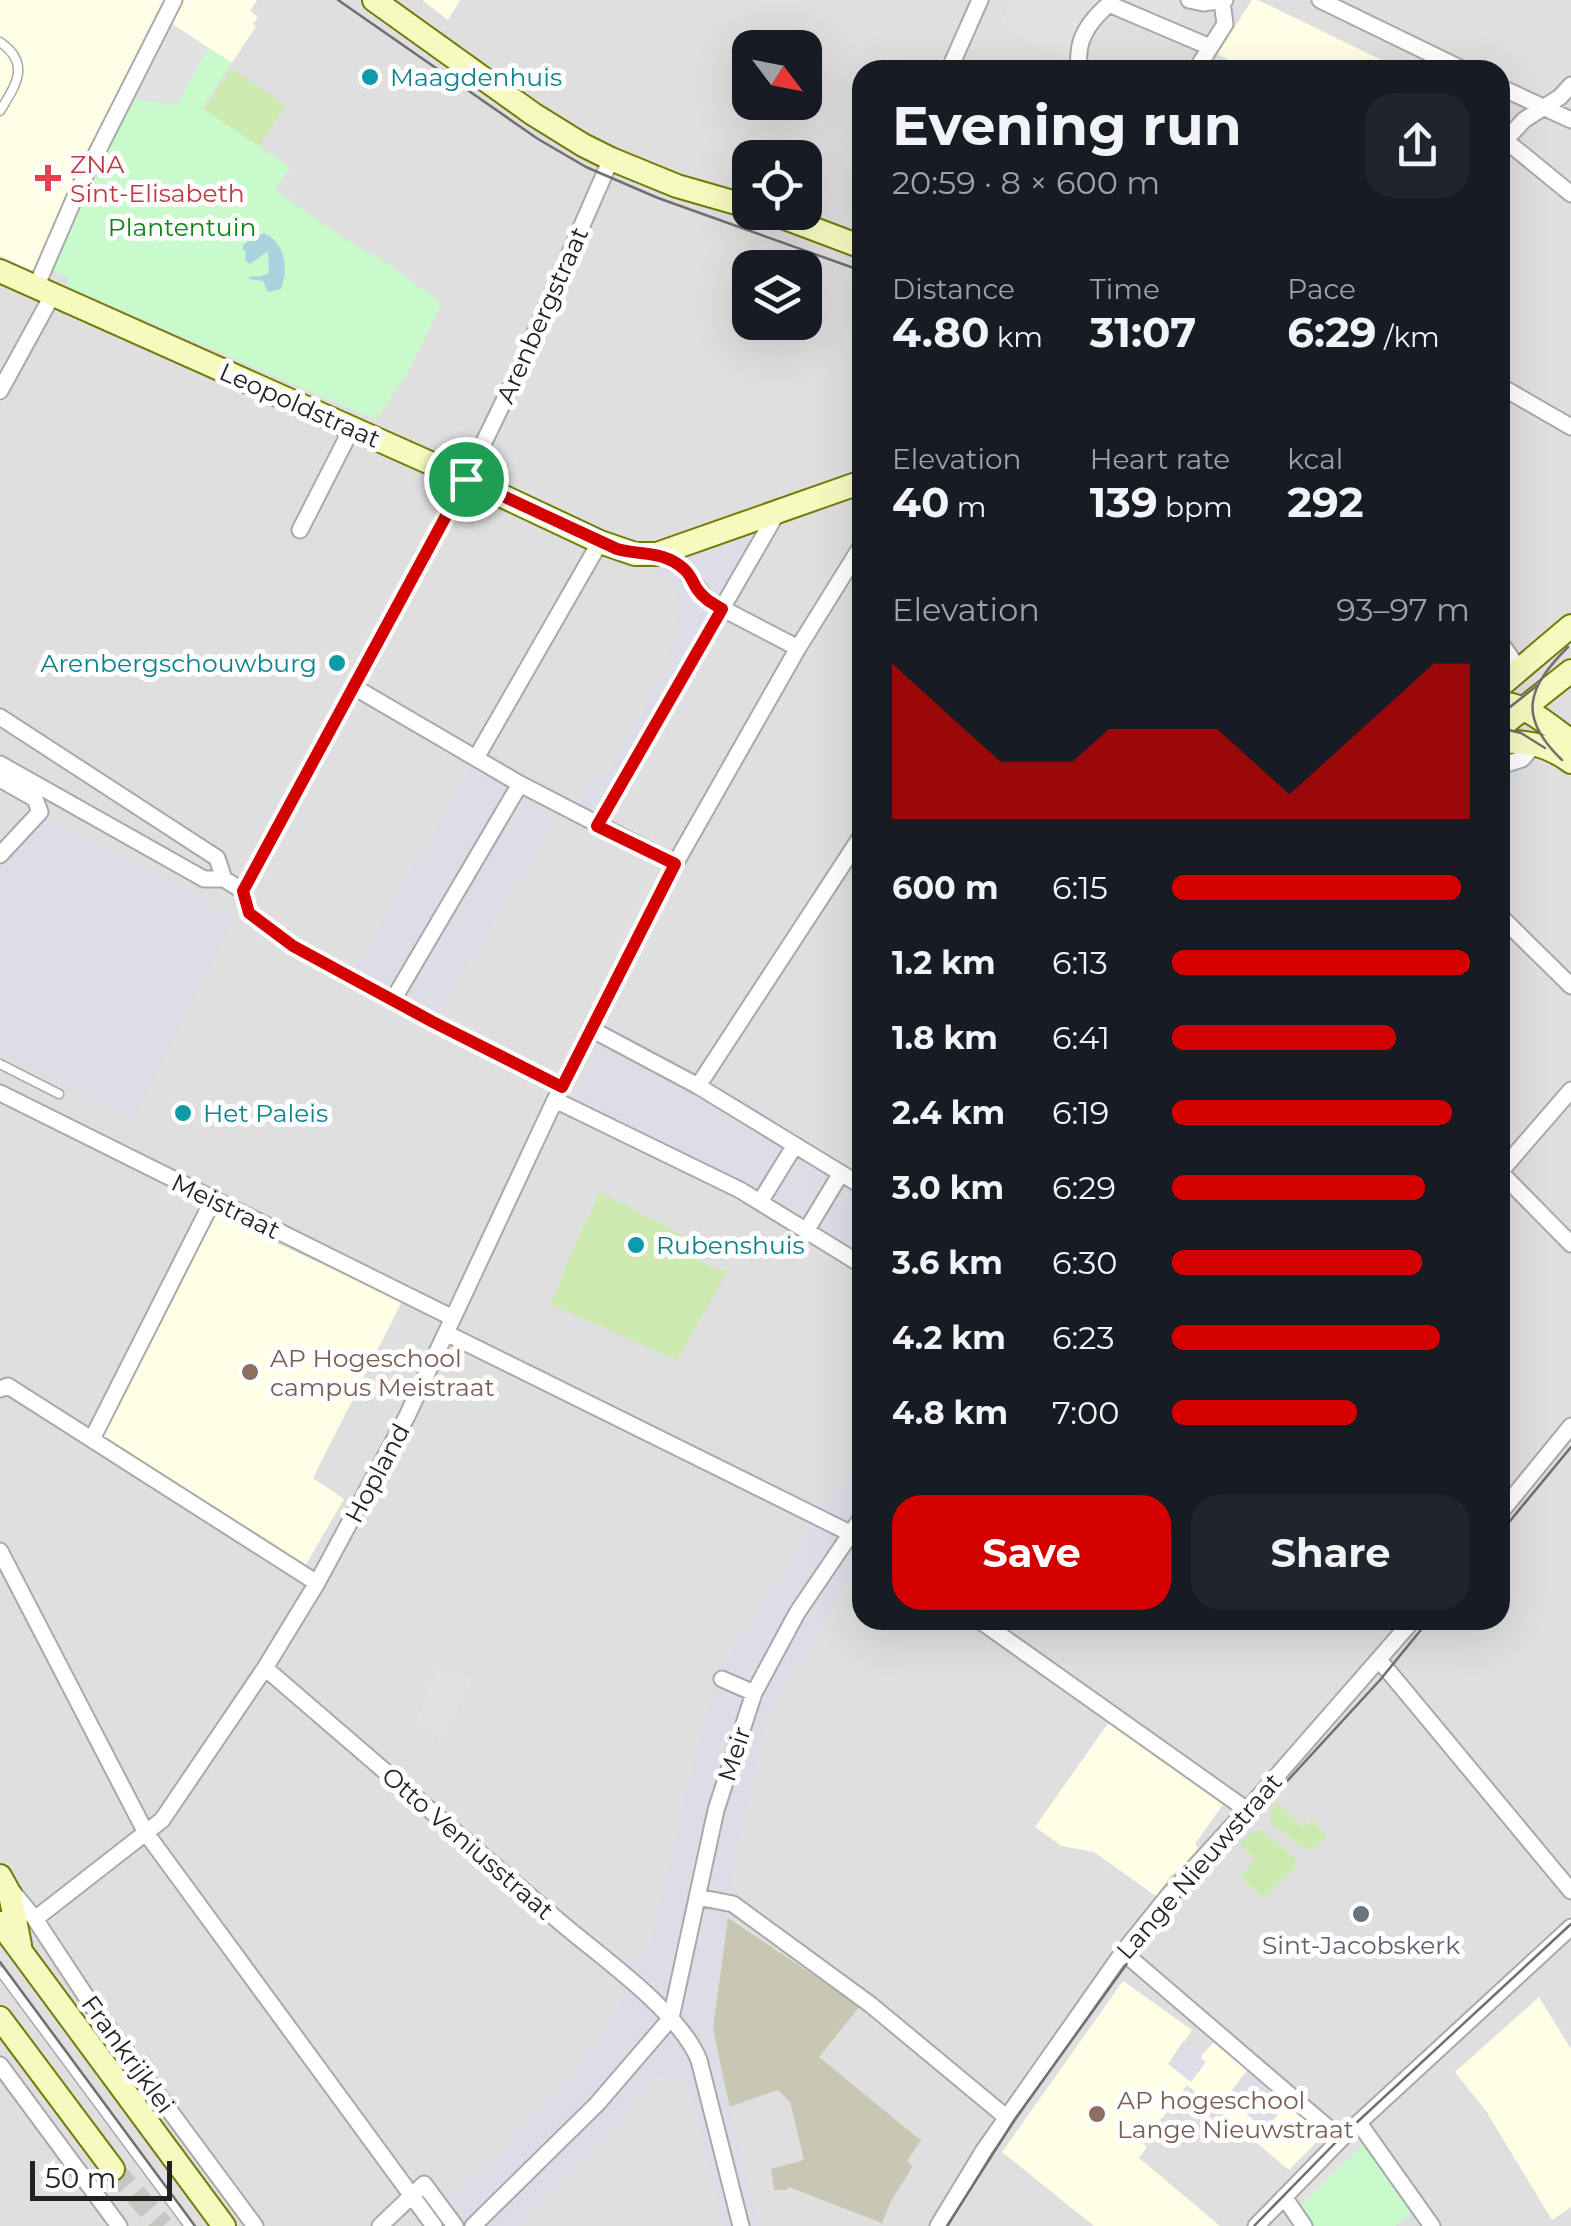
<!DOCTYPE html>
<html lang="en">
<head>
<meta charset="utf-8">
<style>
  :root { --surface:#171b24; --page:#20242c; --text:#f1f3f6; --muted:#9ea1a6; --accent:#d40000 }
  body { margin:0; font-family:Montserrat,sans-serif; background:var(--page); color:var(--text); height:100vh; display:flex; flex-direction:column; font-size:38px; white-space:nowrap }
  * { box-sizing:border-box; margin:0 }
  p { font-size:32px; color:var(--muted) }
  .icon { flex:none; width:55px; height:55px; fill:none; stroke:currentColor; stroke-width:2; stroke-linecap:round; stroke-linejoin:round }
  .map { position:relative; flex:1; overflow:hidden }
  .drawer { position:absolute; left:852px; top:60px; width:658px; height:1570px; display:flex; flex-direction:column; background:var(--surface); border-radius:30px; box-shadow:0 10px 40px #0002 }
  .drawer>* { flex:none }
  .needle { width:65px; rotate:122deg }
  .controls { position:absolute; left:732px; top:30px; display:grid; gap:20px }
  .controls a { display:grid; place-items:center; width:90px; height:90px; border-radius:20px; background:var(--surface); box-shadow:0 10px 40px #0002; font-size:50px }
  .scale { position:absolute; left:30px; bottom:25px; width:142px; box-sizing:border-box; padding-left:10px; border:5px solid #222; border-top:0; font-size:28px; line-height:35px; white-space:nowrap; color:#222; -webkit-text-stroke:8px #fff; paint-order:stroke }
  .pin { position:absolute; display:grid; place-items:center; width:85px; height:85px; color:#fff; margin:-42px; border:5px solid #fff; border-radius:50%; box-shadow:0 2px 10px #0007 }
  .round { display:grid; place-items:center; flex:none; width:105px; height:105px; border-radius:30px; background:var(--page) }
  .overview { display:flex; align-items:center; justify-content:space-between; height:170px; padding:0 40px }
  h1 { font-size:55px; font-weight:700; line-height:75px }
  .stats { display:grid; grid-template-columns:repeat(3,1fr); gap:15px; height:170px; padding:10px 40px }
  .stats div { display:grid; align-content:center }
  .stats b { font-size:42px; font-weight:700 }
  .stats small { font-size:28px; font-weight:400 }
  .stats p { font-size:28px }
  .chart { height:280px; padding:20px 40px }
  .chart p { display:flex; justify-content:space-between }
  .chart svg { width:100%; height:180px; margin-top:10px; fill:var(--accent); opacity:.7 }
  .primary-button { display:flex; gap:20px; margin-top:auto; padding:20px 40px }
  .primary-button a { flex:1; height:115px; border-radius:30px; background:var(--accent); color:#fff; font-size:40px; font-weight:700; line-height:115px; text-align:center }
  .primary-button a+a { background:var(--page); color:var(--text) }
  ul { padding:0 40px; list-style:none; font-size:32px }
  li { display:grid; grid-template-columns:160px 120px 1fr; align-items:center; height:75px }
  li i { height:25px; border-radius:12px; background:var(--accent) }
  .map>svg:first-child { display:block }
  .residential { fill:#e0dfdf; fill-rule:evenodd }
  .education { fill:#ffffe5 }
  .construction { fill:#c7c7b4 }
  .grass { fill:#cdebb0 }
  .park { fill:#c8facc }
  .parking { fill:#e2e2e2 }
  .plaza { fill:#dddde8 }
  .water { fill:#aad3df }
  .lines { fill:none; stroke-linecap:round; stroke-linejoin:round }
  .secondary-tunnel { stroke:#c8c6c1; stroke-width:22; stroke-dasharray:22 11; stroke-linecap:butt }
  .lane-casing { stroke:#a9a9a9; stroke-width:11 }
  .street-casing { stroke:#a9a9a9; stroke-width:19 }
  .secondary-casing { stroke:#707d05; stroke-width:26 }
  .lane { stroke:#fff; stroke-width:8 }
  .street { stroke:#fff; stroke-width:15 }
  .secondary { stroke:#f7fabf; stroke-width:22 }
  .tram { stroke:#707070; stroke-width:2.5 }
  .route-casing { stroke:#fff; stroke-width:20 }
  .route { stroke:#d40000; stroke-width:12 }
  .culture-dot { fill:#0f9aa8; stroke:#fff; stroke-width:4 }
  .health-dot { fill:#e0444e; stroke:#fff; stroke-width:4 }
  .education-dot { fill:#8d6e63; stroke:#fff; stroke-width:4 }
  .worship-dot { fill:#6b7280; stroke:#fff; stroke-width:4 }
  .labels { text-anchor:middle; stroke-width:10; stroke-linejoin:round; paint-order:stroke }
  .culture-label { font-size:25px; fill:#0d838f; stroke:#fff; text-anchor:start }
  .health-label { font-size:25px; fill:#be3a42; stroke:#fff; text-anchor:start }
  .park-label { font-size:25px; fill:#0c8416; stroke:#fff }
  .street-label { font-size:25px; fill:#222; stroke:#fff }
  .education-label { font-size:25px; fill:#785e54; stroke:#fff; text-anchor:start }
  .worship-label { font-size:25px; fill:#5b616d; stroke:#fff }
</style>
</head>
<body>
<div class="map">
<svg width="1571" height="2226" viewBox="0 0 1571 2226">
  <rect width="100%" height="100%" fill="#f2efe9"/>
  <path class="residential" d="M0,0H1571V2226H0ZM750,48H805V102H750ZM862,70H1500V1620H862ZM750,158H805V212H750ZM750,268H805V322H750Z"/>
  <path class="education" d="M0,0H257L250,11L258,17L253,24L256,26L232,63L170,24L49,278L0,256Z
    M422,0H460L448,20Z
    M1252,0H1258L1402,70H1249L1217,54Z
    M216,1215L402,1301L313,1478L344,1499L305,1566L97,1442Z
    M1109,1722L1223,1804L1195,1844L1198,1848L1182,1869L1171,1875L1156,1896L1094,1852L1062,1846L1035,1827Z
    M1123,1981L1192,2030L1184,2042L1202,2055L1216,2040L1326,2133L1289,2170L1187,2085L1143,2143L1147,2147L1139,2158L1220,2226H1094L1002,2152Z
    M1539,1997L1571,2049V2207L1552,2220L1486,2111L1455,2072Z"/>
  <path class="construction" d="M728,1918L860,2006L819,2057L919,2139L922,2138L907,2161L913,2166L891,2201L882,2223L789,2187L787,2190H774L771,2169L804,2160L790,2102L778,2090L729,2107L713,2028Z"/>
  <path class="grass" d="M232,69L286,105L251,159L195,121Z
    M600,1192L696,1242L690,1256L718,1270H728L677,1360L551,1304L577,1240Z
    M1277,1803L1303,1827L1311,1821V1817L1327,1836L1313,1848L1304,1849L1269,1822L1272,1809Z
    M1262,1830L1296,1859L1294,1870L1262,1898L1240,1875L1255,1859L1239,1844L1249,1834Z"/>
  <path class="park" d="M209,48L232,63L202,108L290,167L275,190L366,253H373L442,303L405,380H402L376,420L66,286L69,278L52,270L132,99L176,105Z
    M1366,2142L1415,2212L1395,2226H1311L1299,2208Z"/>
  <path class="parking" d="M1012,0H1188L1174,32L1109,4L1093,19L1079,65L1010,33L1001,23Z
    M171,23L209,48L176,105L132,99Z
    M440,1668L472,1680L439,1748L435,1745L440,1739L436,1736L438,1733L417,1717Z
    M1359,2123L1366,2142L1299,2208L1287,2193Z"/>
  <path class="plaza" d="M782,526L602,840L557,819L433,1022L349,977L482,747L580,804L599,771L606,774L672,659L666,655L681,629L675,625L679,612L677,596L671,585L662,577L651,573L655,566Z
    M1500,750L1547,753L1500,791Z
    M40,812L236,918L133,1123L0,1054V855Z
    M613,1020L616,1026L695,1072L697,1070L784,1123V1125L820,1148L822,1146L828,1150V1152L862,1174V1202L843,1190L838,1199L862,1214V1273L739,1198L568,1113Z
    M862,1457V1562L769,1711L735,1860L715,2004L713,2028L715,2045L759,2226H723L688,2083L657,2076L599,2149L520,2226H455L439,2198L450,2196L492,2160L513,2140L512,2137L550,2097L552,2098L605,2029L623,2001L620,1984L616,1980L630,1962L647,1956L695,1753L714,1689H717L725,1673L722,1670L739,1639L811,1527L812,1513L818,1505L830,1502Z
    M1183,2041L1202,2055L1201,2058L1206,2062L1191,2082L1168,2064Z
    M1249,2068L1289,2101L1265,2130L1235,2104L1225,2099Z"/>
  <path class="water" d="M264,233C285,243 289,268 281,289L268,292L263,281L249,279L250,277L262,276L269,273L268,251L250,264L245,260L246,252L243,249V245Z"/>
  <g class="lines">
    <path class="secondary-tunnel" d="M113,2169L163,2226"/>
    <g class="lane-casing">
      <path id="lane" d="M0,42C32,64 15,86 0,111
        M0,1064L59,1094
        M0,1971L189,2226"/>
    </g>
    <g class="street-casing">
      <path id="street" d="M1189,0L1203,3L1225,0
        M1320,0L1464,70
        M949,70L980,0
        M1078,70C1079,64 1078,59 1079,53C1080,34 1095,16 1109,4L1210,47
        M1196,70L1225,24L1222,2
        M1500,87L1571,120
        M1505,140L1571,194
        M1500,146L1524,120L1560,97L1571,85
        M36,287L78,190L174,0
        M1500,386L1571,427
        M0,391L53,294
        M300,530L352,428
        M657,554L682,567L708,601L798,648
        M1500,642L1519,669
        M354,687L520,784L675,864
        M0,717L217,858L224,879L243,891
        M476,758L600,542
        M0,764L204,879H224
        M1500,766L1522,759L1531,749
        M0,779L35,799L40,812L0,855
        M597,825L777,513
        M243,891L466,479L518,372L611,159
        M243,891L249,913L293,946L433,1022L562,1087
        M1500,916L1571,986
        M393,1000L520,784
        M591,1029L698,1086L862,1186
        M698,1086L862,835
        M0,1093L453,1318
        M555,1100L740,1190L862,1265
        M1500,1172L1571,1090
        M1500,1172L1571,1244
        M760,1202L795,1145
        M806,1231L841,1173
        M446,1333L862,1539
        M0,1389L8,1386L317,1583
        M92,1439L213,1200
        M1500,1513L1571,1426
        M0,1551L146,1833L434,2226
        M979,1620L1247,1810
        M1380,1661L1571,1891
        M265,1668C363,1753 462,1837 560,1922C602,1958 679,2011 699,2060L741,2226
        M722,1679L754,1693
        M12,1891L35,1919L93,2007L255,2226
        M697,1897L733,1904L871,2005L1006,2117
        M35,1919L162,1820L265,1668L317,1583L407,1416L555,1100L675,864L798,648L862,545
        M1123,1952L1341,2139
        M0,2065L119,2226
        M1359,2123L1432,2226
        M1284,2197L1304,2226
        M380,2226L424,2184L455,2226
        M473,2226L597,2104L671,2018L716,1810L754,1693L797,1613L862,1517
        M938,2226L984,2150L1123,1952L1169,1895L1247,1810L1413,1620
        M1256,2226L1341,2139L1571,1927"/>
    </g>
    <g class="secondary-casing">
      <path id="secondary" d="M374,0L533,114L583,145L611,159L677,186L750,207
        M769,212L862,247
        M0,271L466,479L600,542L635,554H657L862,482
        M1500,686L1571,626
        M1500,703C1528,705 1548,725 1571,741
        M1500,727L1571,671
        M1500,742C1529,741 1548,745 1571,762
        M0,1876L10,1894L20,1945
        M0,1923L224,2226
        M0,2018L113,2169"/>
    </g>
    <use href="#lane" class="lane"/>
    <use href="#street" class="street"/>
    <use href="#secondary" class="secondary"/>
    <path class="tram" d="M338,0L538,139L586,167L658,198L862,271
      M1500,715L1539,684
      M1500,728L1521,733L1545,748
      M1562,760C1517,717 1527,688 1568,647
      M1500,1533L1571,1447
      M0,1962L195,2226
      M947,2226L1015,2119L1154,1926L1380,1680L1429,1620
      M1254,2226L1340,2138L1571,1924"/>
  </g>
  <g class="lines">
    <g class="route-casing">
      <path id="route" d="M466,479L617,549C642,556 663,550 684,569C691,575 693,583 697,589C704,599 712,603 722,609L597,826L675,864L562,1087L433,1022L293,946L249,913L243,891Z"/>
    </g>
    <use href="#route" class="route"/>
  </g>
  <g class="culture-dot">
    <circle cx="370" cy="77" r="10"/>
    <circle cx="337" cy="663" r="10"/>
    <circle cx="183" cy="1113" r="10"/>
    <circle cx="636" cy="1245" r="10"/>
  </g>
  <path class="health-dot" d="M43 163h10v10h10v10h-10v10h-10v-10h-10v-10h10z"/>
  <g class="education-dot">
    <circle cx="250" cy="1372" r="10"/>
    <circle cx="1097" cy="2114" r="10"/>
  </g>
  <circle class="worship-dot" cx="1361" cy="1914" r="10"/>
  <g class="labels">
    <g class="culture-label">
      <text x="390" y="86">Maagdenhuis</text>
      <text x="317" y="672" text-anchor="end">Arenbergschouwburg</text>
      <text x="203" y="1122">Het Paleis</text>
      <text x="656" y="1254">Rubenshuis</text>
    </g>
    <g class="health-label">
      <text x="70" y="173">ZNA<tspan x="70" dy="29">Sint-Elisabeth</tspan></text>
    </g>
    <g class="park-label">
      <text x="182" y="236">Plantentuin</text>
    </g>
    <g class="street-label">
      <text transform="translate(542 315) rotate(-66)" y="9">Arenbergstraat</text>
      <text transform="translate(300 405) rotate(24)" y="9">Leopoldstraat</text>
      <text transform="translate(226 1206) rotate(26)" y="9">Meistraat</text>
      <text transform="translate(377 1473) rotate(-62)" y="9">Hopland</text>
      <text transform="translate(734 1754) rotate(-72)" y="9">Meir</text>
      <text transform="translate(468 1843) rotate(41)" y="9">Otto Veniusstraat</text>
      <text transform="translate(1199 1866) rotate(-49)" y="9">Lange Nieuwstraat</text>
      <text transform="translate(128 2054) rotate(54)" y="9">Frankrijklei</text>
    </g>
    <g class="education-label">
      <text x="270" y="1367">AP Hogeschool<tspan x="270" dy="29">campus Meistraat</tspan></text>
      <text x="1117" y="2109">AP hogeschool<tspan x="1117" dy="29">Lange Nieuwstraat</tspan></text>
    </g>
    <g class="worship-label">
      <text x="1361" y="1954">Sint-Jacobskerk</text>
    </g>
  </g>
</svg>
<div class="controls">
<a><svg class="needle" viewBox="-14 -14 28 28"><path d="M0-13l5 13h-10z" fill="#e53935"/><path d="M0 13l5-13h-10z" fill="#9ea1a6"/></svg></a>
<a><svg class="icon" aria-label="locate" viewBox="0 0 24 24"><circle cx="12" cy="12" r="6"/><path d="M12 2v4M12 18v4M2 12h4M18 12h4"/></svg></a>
<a><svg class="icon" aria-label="layers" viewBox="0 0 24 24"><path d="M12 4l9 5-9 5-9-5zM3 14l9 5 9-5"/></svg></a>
</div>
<div class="scale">50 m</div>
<div class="pin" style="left:466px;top:479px;background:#1e9e55"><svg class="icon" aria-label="arrive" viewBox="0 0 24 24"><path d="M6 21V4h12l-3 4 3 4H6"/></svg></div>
<section class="drawer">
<div class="overview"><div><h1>Evening run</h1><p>20:59 · 8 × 600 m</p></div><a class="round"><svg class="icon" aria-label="share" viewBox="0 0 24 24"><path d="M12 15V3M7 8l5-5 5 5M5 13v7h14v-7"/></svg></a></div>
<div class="stats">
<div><p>Distance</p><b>4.80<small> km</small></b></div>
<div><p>Time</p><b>31:07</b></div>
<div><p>Pace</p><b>6:29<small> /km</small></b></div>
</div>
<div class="stats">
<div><p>Elevation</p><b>40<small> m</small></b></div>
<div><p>Heart rate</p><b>139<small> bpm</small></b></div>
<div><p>kcal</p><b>292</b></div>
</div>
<div class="chart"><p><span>Elevation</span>93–97 m</p>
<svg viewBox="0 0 160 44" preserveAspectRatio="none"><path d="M0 44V6L10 14L20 22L30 30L40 30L50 30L60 22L70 22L80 22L90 22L100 30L110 38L120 30L130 22L140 14L150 6L160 6V44z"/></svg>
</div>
<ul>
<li><b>600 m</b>6:15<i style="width:97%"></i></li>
<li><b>1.2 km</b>6:13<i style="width:100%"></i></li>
<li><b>1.8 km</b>6:41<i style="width:75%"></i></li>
<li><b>2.4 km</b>6:19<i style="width:94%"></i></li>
<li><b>3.0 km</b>6:29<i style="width:85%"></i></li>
<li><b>3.6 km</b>6:30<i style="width:84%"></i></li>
<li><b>4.2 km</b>6:23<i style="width:90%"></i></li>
<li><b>4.8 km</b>7:00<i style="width:62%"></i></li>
</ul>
<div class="primary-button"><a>Save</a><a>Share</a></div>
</section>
</div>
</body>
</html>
